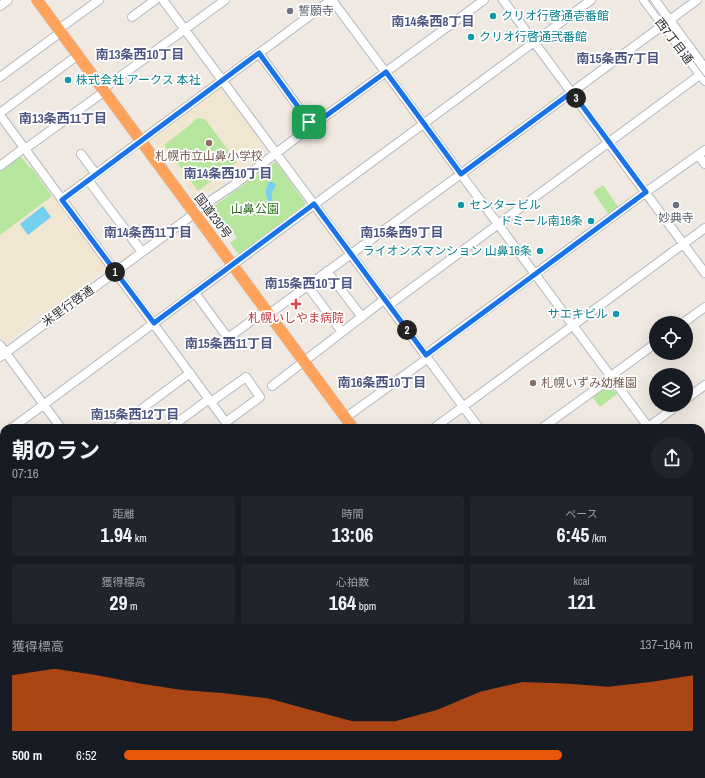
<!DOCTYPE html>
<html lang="ja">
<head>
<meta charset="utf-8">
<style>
  :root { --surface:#171b24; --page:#20242c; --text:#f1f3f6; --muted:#9ea1a6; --accent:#ea580c }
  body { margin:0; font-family:"Archivo Narrow","Noto Sans JP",sans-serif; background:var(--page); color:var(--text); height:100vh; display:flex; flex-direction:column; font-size:15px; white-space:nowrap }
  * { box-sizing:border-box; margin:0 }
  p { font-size:13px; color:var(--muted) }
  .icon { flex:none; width:22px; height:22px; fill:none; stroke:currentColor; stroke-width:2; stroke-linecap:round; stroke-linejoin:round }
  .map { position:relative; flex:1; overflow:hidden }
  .sheet { position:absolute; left:0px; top:424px; width:705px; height:354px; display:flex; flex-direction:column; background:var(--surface); border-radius:12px 12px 0 0; box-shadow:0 4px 16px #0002 }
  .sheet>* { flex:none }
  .buttons { position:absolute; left:649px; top:316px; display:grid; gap:8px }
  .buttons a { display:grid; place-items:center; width:44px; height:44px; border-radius:50%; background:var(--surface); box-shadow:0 4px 16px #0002; font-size:20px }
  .pin { position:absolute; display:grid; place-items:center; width:34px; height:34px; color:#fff; margin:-17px; border-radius:8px; box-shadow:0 2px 6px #0006 }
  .km { position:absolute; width:20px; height:20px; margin:-10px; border-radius:50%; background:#222; color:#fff; font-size:11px; line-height:20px; text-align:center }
  .round { display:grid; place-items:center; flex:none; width:42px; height:42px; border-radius:21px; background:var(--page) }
  .overview { display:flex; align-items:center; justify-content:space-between; height:68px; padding:0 12px }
  h1 { font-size:22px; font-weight:700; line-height:30px }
  .figures { display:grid; grid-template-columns:repeat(3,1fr); gap:6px; height:68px; padding:4px 12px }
  .figures div { display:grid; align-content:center; border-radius:4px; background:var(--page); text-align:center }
  .figures b { font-size:20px; font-weight:700 }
  .figures small { font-size:11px; font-weight:400 }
  .figures p { font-size:11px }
  .chart { height:112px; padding:8px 12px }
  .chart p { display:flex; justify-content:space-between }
  .chart svg { width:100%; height:72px; margin-top:4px; fill:var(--accent); opacity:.7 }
  ul { padding:0 12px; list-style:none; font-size:13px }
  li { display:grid; grid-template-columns:64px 48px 1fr; align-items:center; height:30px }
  li i { height:10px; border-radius:5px; background:var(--accent) }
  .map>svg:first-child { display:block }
  .education { fill:#f0e6d1 }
  .green { fill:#b6e59e }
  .water { fill:#75cff0 }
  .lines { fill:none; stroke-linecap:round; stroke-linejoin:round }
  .minor-casing { stroke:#b4b7c1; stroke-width:10 }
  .major-casing { stroke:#c9c9c9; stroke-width:12 }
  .highway-casing { stroke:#c9c9c9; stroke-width:12 }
  .minor { stroke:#fff; stroke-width:8 }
  .major { stroke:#f2d163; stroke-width:10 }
  .highway { stroke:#ffa35c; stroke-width:11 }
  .tram { stroke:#a3a6b8; stroke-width:1 }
  .route-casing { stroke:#fff; stroke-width:8 }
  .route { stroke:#1a73e8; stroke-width:5 }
  .worship-dot { fill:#6b7280; stroke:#fff; stroke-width:1.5 }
  .culture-dot { fill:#0f9aa8; stroke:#fff; stroke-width:1.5 }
  .education-dot { fill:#8d6e63; stroke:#fff; stroke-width:1.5 }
  .health-dot { fill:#e0444e; stroke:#fff; stroke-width:1.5 }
  .labels { text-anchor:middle; stroke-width:3.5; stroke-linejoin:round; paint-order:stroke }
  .worship-label { font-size:12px; fill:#5b616d; stroke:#fff; text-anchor:start }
  .culture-label { font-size:12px; fill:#0d838f; stroke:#fff; text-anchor:start }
  .street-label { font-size:12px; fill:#2e2e2e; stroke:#fff }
  .education-label { font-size:12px; fill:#785e54; stroke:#fff }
  .park-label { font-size:12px; fill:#2c6e1b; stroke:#fff }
  .health-label { font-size:12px; fill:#be3a42; stroke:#fff }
  .neighbourhood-label { font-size:13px; font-weight:bold; fill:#4d5680; stroke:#fff }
</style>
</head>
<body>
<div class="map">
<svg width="705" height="778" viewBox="0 0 705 778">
  <rect width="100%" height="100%" fill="#efe9e1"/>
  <path class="education" d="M220,88L222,89L265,147V154L200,200H197L152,138Z
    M21,155L30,168L31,167L106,268L5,342L0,336V170Z"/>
  <path class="green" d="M197,118L205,119L237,162L198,191L164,145L190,125Z
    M20,155L30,168L31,167L52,196L0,235V170Z
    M275,162L277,163L306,204L239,255L230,243L237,238L232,231L225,236L208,215L210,209Z
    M603,185L619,208L609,215L593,192Z
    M608,383L617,394L600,407L591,395Z"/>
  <path class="water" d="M269,182H271C274,182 275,183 276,186C274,189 272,190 272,193C271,197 273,199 272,203L268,201C265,194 265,188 269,182Z
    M43,206L51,217L28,235L20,224Z"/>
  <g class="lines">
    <g class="minor-casing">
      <path id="minor" d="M163,0L479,428
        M332,0L649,428
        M503,0L705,273
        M644,0L705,81
        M655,0L705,68
        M0,6L8,0
        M132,17L155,0
        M59,29L99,0
        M259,53L312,126
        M0,77L61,32
        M103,89L225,0
        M0,113L78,55
        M0,115L230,428
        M25,149L105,91
        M81,154L96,174
        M698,155L705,164
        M0,166L24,148
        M88,180L142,252
        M62,199L331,0
        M327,271L362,317
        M307,285L342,332
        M195,293L228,338L266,310
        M389,305L697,77L705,69
        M269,314L465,171L697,0
        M683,323L705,307
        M0,345L61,428
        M425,355L646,192L705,150
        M0,357L187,219L204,205L234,185L312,126L484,0
        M272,386L385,299
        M686,399L705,385
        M211,402L246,377L260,397L226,422
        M345,418L428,358
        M12,428L591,0
        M116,428L190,373
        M170,428L209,399
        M434,428L705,228
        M542,428L607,381L615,373L656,343
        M647,428L678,405
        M0,437L4,434
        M701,466L705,463
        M1,488L4,492
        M701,498L705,504
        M0,514L4,511
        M701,543L705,540
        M0,577L4,582
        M0,591L4,588
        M0,669L4,666
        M701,681L705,678
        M701,727L705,733
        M0,748L4,745
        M701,761L705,758
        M0,768L4,774
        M145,774L148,778
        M316,774L319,778
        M65,778L70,774
        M171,778L177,774
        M277,778L283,774
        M382,778L387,774
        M593,778L599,774
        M613,778L619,774
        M678,778L684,774"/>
    </g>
    <g class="major-casing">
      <path id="major" d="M701,622L705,619
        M489,778L495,774"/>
    </g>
    <g class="highway-casing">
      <path id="highway" d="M37,0L353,428
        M608,774L611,778"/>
    </g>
    <use href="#minor" class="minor"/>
    <use href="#major" class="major"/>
    <use href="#highway" class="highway"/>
    <path class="tram" d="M648,0L705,77
      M0,774L3,778"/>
  </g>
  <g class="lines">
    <g class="route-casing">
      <path id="route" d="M259,53L312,126L386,72L461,174L572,92L646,192L426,355L314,204L154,323L62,200Z"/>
    </g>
    <use href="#route" class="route"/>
  </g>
  <g class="worship-dot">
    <circle cx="290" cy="11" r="4"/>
    <circle cx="676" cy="205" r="4"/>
  </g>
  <g class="culture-dot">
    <circle cx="493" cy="16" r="4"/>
    <circle cx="471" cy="37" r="4"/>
    <circle cx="68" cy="80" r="4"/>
    <circle cx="461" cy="205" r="4"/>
    <circle cx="591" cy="221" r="4"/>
    <circle cx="540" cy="251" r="4"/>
    <circle cx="616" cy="314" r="4"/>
  </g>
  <g class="education-dot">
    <circle cx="209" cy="143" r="4"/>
    <circle cx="533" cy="383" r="4"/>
  </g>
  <path class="health-dot" d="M294 298h4v4h4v4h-4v4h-4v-4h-4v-4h4z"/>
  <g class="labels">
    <g class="worship-label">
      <text x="298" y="15">誓願寺</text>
      <text x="676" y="222" text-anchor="middle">妙典寺</text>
    </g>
    <g class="culture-label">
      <text x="501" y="20">クリオ行啓通壱番館</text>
      <text x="479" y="41">クリオ行啓通弐番館</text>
      <text x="76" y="84">株式会社 アークス 本社</text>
      <text x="469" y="209">センタービル</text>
      <text x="583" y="225" text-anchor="end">ドミール南16条</text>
      <text x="532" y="255" text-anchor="end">ライオンズマンション 山鼻16条</text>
      <text x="608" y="318" text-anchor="end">サエキビル</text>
    </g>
    <g class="street-label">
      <text transform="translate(674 41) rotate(53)" y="4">西7丁目通</text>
      <text transform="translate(213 216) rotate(53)" y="4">国道230号</text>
      <text transform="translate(68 306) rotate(-36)" y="4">米里行啓通</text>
    </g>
    <g class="education-label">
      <text x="209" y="160">札幌市立山鼻小学校</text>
      <text x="541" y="387" text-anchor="start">札幌いずみ幼稚園</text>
    </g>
    <g class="park-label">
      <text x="255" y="213">山鼻公園</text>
    </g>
    <g class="health-label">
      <text x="296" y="322">札幌いしやま病院</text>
    </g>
    <g class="neighbourhood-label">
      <text x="433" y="26">南14条西8丁目</text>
      <text x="140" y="59">南13条西10丁目</text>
      <text x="618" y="63">南15条西7丁目</text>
      <text x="63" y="123">南13条西11丁目</text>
      <text x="228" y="178">南14条西10丁目</text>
      <text x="148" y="237">南14条西11丁目</text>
      <text x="402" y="237">南15条西9丁目</text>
      <text x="309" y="288">南15条西10丁目</text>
      <text x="229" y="348">南15条西11丁目</text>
      <text x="382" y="387">南16条西10丁目</text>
      <text x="135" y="419">南15条西12丁目</text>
    </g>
  </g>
</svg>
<div class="buttons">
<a><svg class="icon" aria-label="locate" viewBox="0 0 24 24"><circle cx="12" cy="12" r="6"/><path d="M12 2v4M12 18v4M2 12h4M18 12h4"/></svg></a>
<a><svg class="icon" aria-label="layers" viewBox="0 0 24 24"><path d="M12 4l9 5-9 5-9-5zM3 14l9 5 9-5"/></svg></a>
</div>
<div class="pin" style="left:309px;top:122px;background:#1e9e55"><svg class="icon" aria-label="arrive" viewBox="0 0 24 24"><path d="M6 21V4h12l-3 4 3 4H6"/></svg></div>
<b class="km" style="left:115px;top:272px">1</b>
<b class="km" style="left:407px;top:330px">2</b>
<b class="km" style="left:576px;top:98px">3</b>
<section class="sheet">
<div class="overview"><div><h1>朝のラン</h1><p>07:16</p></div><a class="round"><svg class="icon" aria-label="share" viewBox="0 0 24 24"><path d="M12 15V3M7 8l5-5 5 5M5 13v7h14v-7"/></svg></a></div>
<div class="figures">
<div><p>距離</p><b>1.94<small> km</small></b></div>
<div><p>時間</p><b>13:06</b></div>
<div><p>ペース</p><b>6:45<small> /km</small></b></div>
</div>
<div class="figures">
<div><p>獲得標高</p><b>29<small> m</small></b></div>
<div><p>心拍数</p><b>164<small> bpm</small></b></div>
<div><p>kcal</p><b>121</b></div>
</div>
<div class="chart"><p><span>獲得標高</span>137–164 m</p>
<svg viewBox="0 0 160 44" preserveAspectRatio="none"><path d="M0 44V10L10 6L20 10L30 15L40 19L50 21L60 24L70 31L80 38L90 38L100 31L110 20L120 14L130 15L140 17L150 14L160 10V44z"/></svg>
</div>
<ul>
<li><b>500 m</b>6:52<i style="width:77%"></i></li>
</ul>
</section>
</div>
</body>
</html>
